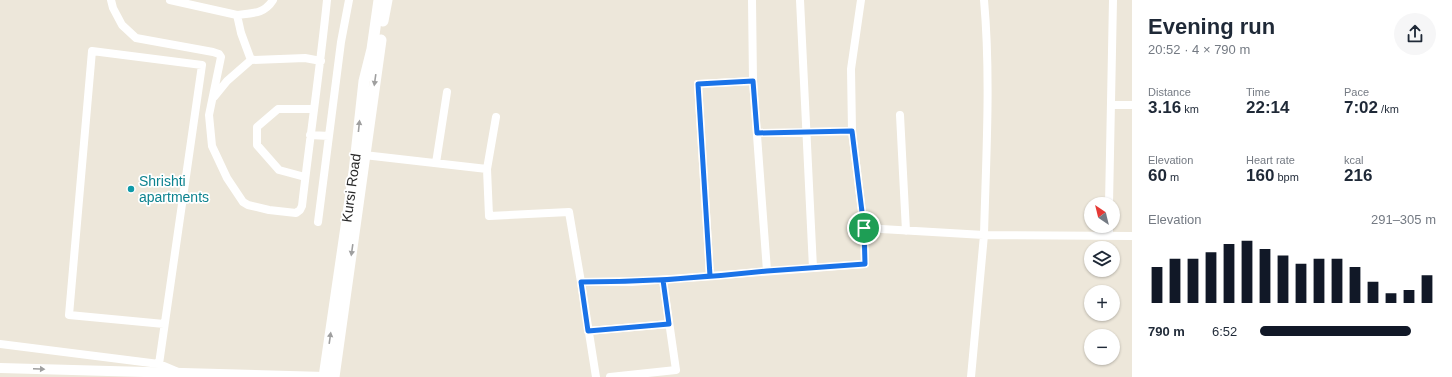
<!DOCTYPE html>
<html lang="en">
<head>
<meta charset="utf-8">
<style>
  :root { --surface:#fff; --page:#f6f6f7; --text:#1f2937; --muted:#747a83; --accent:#111827 }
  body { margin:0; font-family:Helvetica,sans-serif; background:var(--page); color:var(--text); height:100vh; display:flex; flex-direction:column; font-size:15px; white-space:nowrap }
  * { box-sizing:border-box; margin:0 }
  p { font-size:13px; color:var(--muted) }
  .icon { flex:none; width:22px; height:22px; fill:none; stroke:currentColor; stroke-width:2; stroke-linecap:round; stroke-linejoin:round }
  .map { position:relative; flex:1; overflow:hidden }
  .sheet { display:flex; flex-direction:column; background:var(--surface); width:320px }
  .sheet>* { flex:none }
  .needle { width:26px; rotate:325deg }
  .tools { position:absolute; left:1084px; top:197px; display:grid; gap:8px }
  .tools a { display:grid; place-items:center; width:36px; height:36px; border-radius:50%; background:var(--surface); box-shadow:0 1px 3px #0004; font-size:20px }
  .pin { position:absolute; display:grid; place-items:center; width:34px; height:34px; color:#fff; margin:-17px; border:2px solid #fff; border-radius:50%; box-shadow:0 1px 4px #0007 }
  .round { display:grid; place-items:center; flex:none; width:42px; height:42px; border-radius:21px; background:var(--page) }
  .headline { display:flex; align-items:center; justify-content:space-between; height:68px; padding:0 16px }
  h1 { font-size:22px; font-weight:700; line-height:30px }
  .figures { display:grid; grid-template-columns:repeat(3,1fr); gap:6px; height:68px; padding:4px 16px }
  .figures div { display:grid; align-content:center }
  .figures b { font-size:17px; font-weight:700 }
  .figures small { font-size:11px; font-weight:400 }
  .figures p { font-size:11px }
  .chart { height:112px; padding:8px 16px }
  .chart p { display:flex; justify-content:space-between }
  .chart svg { width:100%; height:72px; margin-top:4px; stroke:var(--accent); stroke-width:6 }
  ul { padding:0 16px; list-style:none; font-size:13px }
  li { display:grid; grid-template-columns:64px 48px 1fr; align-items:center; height:30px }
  li i { height:10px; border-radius:5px; background:var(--accent) }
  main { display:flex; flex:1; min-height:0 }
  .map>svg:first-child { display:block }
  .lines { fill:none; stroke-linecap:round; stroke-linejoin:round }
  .minor { stroke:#fff; stroke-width:8 }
  .tertiary { stroke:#fff; stroke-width:10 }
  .secondary { stroke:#fff; stroke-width:11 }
  .oneway { fill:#9f9f9f }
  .route-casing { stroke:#fff; stroke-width:8 }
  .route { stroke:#1a73e8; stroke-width:5 }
  .culture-dot { fill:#0f9aa8; stroke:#fff; stroke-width:1.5 }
  .labels { text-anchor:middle; stroke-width:3.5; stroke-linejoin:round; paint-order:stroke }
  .culture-label { font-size:14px; fill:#0d838f; stroke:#fff; text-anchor:start }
  .street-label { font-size:14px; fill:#292929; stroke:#fff }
</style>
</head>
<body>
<main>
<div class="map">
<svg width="1132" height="377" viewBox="0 0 1132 377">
  <rect width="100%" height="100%" fill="#ede7da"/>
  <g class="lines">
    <path class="minor" d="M111,0L113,8L122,25L136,38L213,52L219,54L221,57L209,115L212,146L227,178L243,202L248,205L269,210L296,213L300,210L302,206C310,137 320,69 327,0
      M170,0L237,15L241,33L251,60
      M752,0L753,81
      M800,0L813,268
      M861,0L851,69L852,131L864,228
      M984,0C991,78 986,157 984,235L1132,236
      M237,15C253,13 264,14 273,0
      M214,97L227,81L251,60L305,58L321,61
      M1111,105H1132
      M900,115L906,231
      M757,133L852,131
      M310,135L329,136
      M364,155L487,169L489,216L569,212L581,282H632L865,264L864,228L984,235L971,377
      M436,163L447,92
      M487,169L496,117
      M305,177L279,170L257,145V127L278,109H314
      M1109,204L1113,0
      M318,222L341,42L349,0
      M1109,236V226
      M710,276L698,84L753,81L767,271
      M581,282L596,377
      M588,331L669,324
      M0,344L159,364L178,372
      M159,364L202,65L92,51L69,315L164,324
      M610,377L676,370L663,280"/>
    <path class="tertiary" d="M0,368L325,377"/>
    <path class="secondary" d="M383,21L387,0
      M324,377L354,172L364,81L372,49L379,0
      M334,377L381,40"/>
  </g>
  <defs><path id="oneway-solid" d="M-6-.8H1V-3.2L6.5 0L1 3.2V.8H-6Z"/></defs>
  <g class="oneway">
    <use href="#oneway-solid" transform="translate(375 80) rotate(98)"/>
    <use href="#oneway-solid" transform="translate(359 126) rotate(-84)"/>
    <use href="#oneway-solid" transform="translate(352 250) rotate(98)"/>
    <use href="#oneway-solid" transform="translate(330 338) rotate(-82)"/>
    <use href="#oneway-solid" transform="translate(39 369) rotate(2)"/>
  </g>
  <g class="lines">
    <g class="route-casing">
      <path id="route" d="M864,228L865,264L767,271C705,278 643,282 581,282L588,331L669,324L663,280L710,276L698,84L753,81L757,133L852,131L864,228"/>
    </g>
    <use href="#route" class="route"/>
  </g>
  <circle class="culture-dot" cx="131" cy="189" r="4"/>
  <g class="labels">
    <g class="culture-label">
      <text x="139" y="186">Shrishti<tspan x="139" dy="16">apartments</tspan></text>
    </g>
    <g class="street-label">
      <text transform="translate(351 188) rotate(-82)" y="5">Kursi Road</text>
    </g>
  </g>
</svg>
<div class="tools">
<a><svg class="needle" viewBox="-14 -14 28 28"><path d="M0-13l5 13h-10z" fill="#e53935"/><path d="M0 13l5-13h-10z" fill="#747a83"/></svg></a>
<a><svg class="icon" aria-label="layers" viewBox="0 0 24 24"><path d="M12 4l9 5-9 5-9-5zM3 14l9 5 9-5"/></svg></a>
<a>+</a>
<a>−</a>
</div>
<div class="pin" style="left:864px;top:228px;background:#1e9e55"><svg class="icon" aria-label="arrive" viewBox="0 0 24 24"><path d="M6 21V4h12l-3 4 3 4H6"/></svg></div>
</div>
<section class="sheet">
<div class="headline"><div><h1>Evening run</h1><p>20:52 · 4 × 790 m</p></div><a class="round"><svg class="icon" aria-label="share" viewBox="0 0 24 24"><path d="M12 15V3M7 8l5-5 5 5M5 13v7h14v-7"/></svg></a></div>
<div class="figures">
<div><p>Distance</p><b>3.16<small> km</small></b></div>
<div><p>Time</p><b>22:14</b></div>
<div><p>Pace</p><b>7:02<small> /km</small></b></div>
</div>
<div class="figures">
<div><p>Elevation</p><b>60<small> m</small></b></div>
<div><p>Heart rate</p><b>160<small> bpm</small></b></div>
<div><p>kcal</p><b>216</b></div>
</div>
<div class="chart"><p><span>Elevation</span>291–305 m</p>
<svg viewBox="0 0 160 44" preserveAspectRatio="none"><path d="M5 44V22M15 44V17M25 44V17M35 44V13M45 44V8M55 44V6M65 44V11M75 44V15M85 44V20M95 44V17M105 44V17M115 44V22M125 44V31M135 44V38M145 44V36M155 44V27"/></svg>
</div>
<ul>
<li><b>790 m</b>6:52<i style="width:86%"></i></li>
</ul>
</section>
</main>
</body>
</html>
